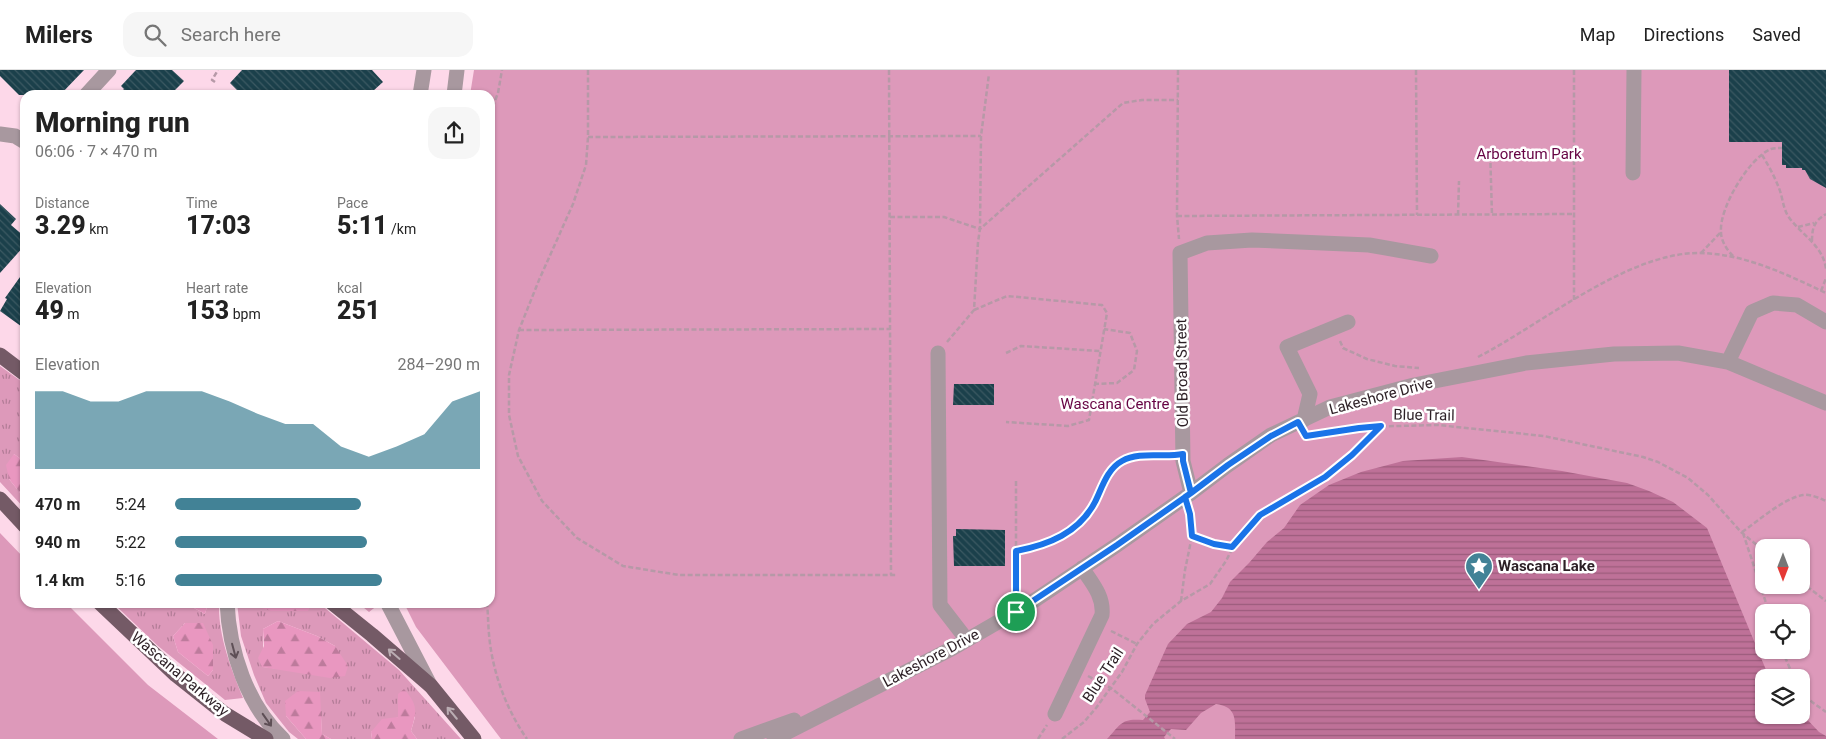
<!DOCTYPE html>
<html lang="en">
<head>
<meta charset="utf-8">
<style>
  :root { --surface:#fff; --page:#f6f6f6; --text:#222; --muted:#767676; --line:#e0e0e0; --accent:#428296 }
  body { margin:0; font-family:Roboto,sans-serif; background:var(--page); color:var(--text); height:100vh; display:flex; flex-direction:column; font-size:19px; white-space:nowrap }
  * { box-sizing:border-box; margin:0 }
  p { font-size:16px; color:var(--muted) }
  .icon { flex:none; width:28px; height:28px; fill:none; stroke:currentColor; stroke-width:2; stroke-linecap:round; stroke-linejoin:round }
  .map { position:relative; flex:1; overflow:hidden }
  .side { position:absolute; left:20px; top:20px; width:475px; height:518px; display:flex; flex-direction:column; background:var(--surface); border-radius:15px; box-shadow:0 1px 4px #0004 }
  .side>* { flex:none }
  .needle { width:32px; rotate:180deg }
  .buttons { position:absolute; left:1755px; top:469px; display:grid; gap:10px }
  .buttons a { display:grid; place-items:center; width:55px; height:55px; border-radius:10px; background:var(--surface); box-shadow:0 1px 4px #0004; font-size:25px }
  .pin { position:absolute; display:grid; place-items:center; width:42px; height:42px; color:#fff; margin:-21px; border:2px solid #fff; border-radius:50%; box-shadow:0 1px 5px #0007 }
  .round { display:grid; place-items:center; flex:none; width:52px; height:52px; border-radius:15px; background:var(--page) }
  .summary { display:flex; align-items:center; justify-content:space-between; height:85px; padding:0 15px }
  h1 { font-size:28px; font-weight:800; line-height:38px }
  .stats { display:grid; grid-template-columns:repeat(3,1fr); gap:8px; height:85px; padding:5px 15px }
  .stats div { display:grid; align-content:center }
  .stats b { font-size:25px; font-weight:800 }
  .stats small { font-size:14px; font-weight:400 }
  .stats p { font-size:14px }
  .chart { height:140px; padding:10px 15px }
  .chart p { display:flex; justify-content:space-between }
  .chart svg { width:100%; height:90px; margin-top:5px; fill:var(--accent); opacity:.7 }
  ul { padding:0 15px; list-style:none; font-size:16px }
  li { display:grid; grid-template-columns:80px 60px 1fr; align-items:center; height:38px }
  li i { height:12px; border-radius:6px; background:var(--accent) }
  header { display:flex; align-items:center; gap:30px; box-sizing:border-box; height:70px; padding:0 25px; background:var(--surface); border-bottom:1px solid var(--line) }
  header strong { font-size:24px }
  nav { display:flex; gap:28px; margin-inline-start:auto; font-size:18px }
  .search { width:350px; height:45px; background:var(--page); display:flex; align-items:center; gap:12px; box-sizing:border-box; padding:0 18px; border-radius:15px; color:var(--muted); font-size:19px }
  .map>svg:first-child { display:block }
  .grass { fill:url(#grass-tufts); fill-rule:evenodd }
  .forest { fill:url(#forest-firs) }
  .park { fill:#dd99ba; fill-rule:evenodd }
  .water { fill:url(#water-rules) }
  .building { fill:url(#building-back-hatch) }
  .lines { fill:none; stroke-linecap:round; stroke-linejoin:round }
  .path { stroke:#b699a7; stroke-width:2.5; stroke-dasharray:5 2.5; stroke-linecap:butt }
  .minor { stroke:#a8989f; stroke-width:15 }
  .major { stroke:#745a66; stroke-width:15 }
  .oneway { stroke:#5e4f56 }
  .oneway2 { stroke:#baacb2 }
  .route-casing { stroke:#fff; stroke-width:10 }
  .route { stroke:#1a73e8; stroke-width:6 }
  .labels { text-anchor:middle; stroke-width:5; stroke-linejoin:round; paint-order:stroke }
  .park-label { font-size:15px; fill:#660343; stroke:#fff }
  .street-label { font-size:15px; fill:#2c1f25; stroke:#fff }
  .poi-label { font-size:15px; font-weight:bold; fill:#2c1f25; stroke:#fff; text-anchor:start }
</style>
</head>
<body>
<header>
<strong>Milers</strong>
<div class="search"><svg class="icon" aria-label="search" viewBox="0 0 24 24"><circle cx="10" cy="10" r="6"/><path d="M15 15l6 6"/></svg>Search here</div>
<nav><a>Map</a><a>Directions</a><a>Saved</a></nav>
</header>
<div class="map">
<svg width="1826" height="669" viewBox="0 0 1826 669">
  <defs>
    <pattern id="grass-tufts" width="24" height="20" patternUnits="userSpaceOnUse" patternTransform="scale(1.25)"><rect width="24" height="20" fill="#dd99ba"/><path d="M3 7l-1-3M5 7V3M7 7l1-3M15 17l-1-3M17 17v-4M19 17l1-3" fill="none" stroke="#b37c97"/></pattern>
    <pattern id="forest-firs" width="22" height="20" patternUnits="userSpaceOnUse" patternTransform="scale(1.25)"><rect width="22" height="20" fill="#e997c0"/><path d="M5 1l3.5 6h-7zM16 11l3.5 6h-7z" fill="#bd7b9c"/></pattern>
    <pattern id="water-rules" width="6" height="5" patternUnits="userSpaceOnUse" patternTransform="scale(1.25)"><rect width="6" height="5" fill="#be7198"/><path d="M0 2.5h6" fill="none" stroke="#9b5c7c"/></pattern>
    <pattern id="building-back-hatch" width="6" height="6" patternUnits="userSpaceOnUse" patternTransform="scale(1.25)"><rect width="6" height="6" fill="#1b404b"/><path d="M-1 5l2 2M0 0l6 6M5-1l2 2" fill="none" stroke="#3c5962"/></pattern>
  </defs>
  <rect width="100%" height="100%" fill="#fdd8e9"/>
  <path class="grass" d="M0,296L25,314V392L14,384L9,409L25,429V439L0,412Z
    M113,533H185L205,544L208,533H219C218,566 231,598 243,628L225,630L158,576ZM185,553L213,600L208,606L178,582L173,566Z
    M237,533H253V535L307,541L310,536L307,533H319L399,600L461,669H417L411,661L415,647L399,637L398,647L371,662L372,669H331L322,664L321,647L286,646L306,669H298L289,662L266,633L254,605L241,566ZM278,551L317,566L335,576L289,600L263,597V559Z
    M358,533H377L378,535L369,542Z"/>
  <path class="forest" d="M14,384L25,392V429L9,409L6,395Z
    M185,533H208L205,544Z
    M307,533L310,536L308,541H271L253,535V533Z
    M278,551L317,566L335,576L348,596L345,606L330,608L262,597L258,588L264,576L263,559Z
    M185,553H203L213,575V600L208,606L178,582L173,566Z
    M404,619C418,635 417,641 411,661L417,669H372L371,662L382,649L398,647V624Z
    M298,621L320,622L322,664L331,669H306L286,646L285,631Z"/>
  <path class="park" d="M474,0H1826V669H501L416,557L404,533L490,532V25H470ZM1764,478H1801V515H1764ZM1764,542H1801V580H1764ZM1764,608H1801V645H1764Z
    M0,463L25,489V532L66,533L148,615L218,669H0Z"/>
  <path class="water" d="M1462,387L1562,401L1627,413L1649,421L1673,432L1707,458L1769,607L1764,608V645H1801V643L1819,662L1826,666V669H1235C1235,651 1238,637 1216,634L1201,643L1186,660L1171,659L1164,667L1165,669H1107C1121,654 1121,648 1143,650L1150,642L1145,629V625L1168,574L1187,554L1211,542L1222,528L1230,512L1249,493L1267,472L1284,458L1300,435L1329,415L1361,402L1403,391Z"/>
  <path class="building" d="M0,0H84L60,25H19L0,6Z
    M136,0H172L184,11L170,25H119L124,19L121,16Z
    M242,0H372L383,12L373,21V25H242L230,13Z
    M1729,0H1826V118L1810,109L1805,100H1802V98H1786V95H1782V72H1729Z
    M0,134L16,149L11,155L25,167V175L0,203Z
    M25,200V259L0,241L7,229L5,228Z
    M954,314H994V335H953Z
    M956,459L1005,460V496H954L953,466H956Z"/>
  <g class="lines">
    <path class="path" d="M588,0V67L586,95L573,134L539,210L519,260L509,305V345L518,386L542,431L577,468L623,496L679,505H896
      M889,0L891,505
      M1178,0L1177,146L1179,169
      M1416,0L1417,145
      M215,12L212,10L218,0
      M490,44L498,23L502,0
      M588,67L981,66
      M1490,78L1492,145
      M1762,85C1769,96 1777,111 1781,124C1783,132 1784,139 1788,146C1801,165 1823,175 1826,199
      M1458,145L1459,111
      M1177,146L1574,144
      M890,147H944L980,159L981,66L989,4
      M1798,157L1814,153
      M1812,171C1812,158 1814,151 1826,144
      M1701,183L1720,163
      M1733,186C1727,180 1721,171 1721,162C1719,138 1749,88 1771,79C1775,78 1778,78 1782,78
      M1821,221L1826,208
      M1574,230V0
      M974,240L1007,226L1102,235L1107,243L1089,350L1068,356L1006,352
      M519,260L890,259
      M1340,271L1343,278L1367,289L1395,296L1419,298
      M947,272L974,240L978,172L980,159L1123,33L1142,30H1178
      M1006,283L1021,276L1100,281
      M1478,287C1542,254 1628,182 1700,183C1745,184 1786,204 1826,223
      M1094,314L1117,313L1134,300L1137,281L1130,263L1104,259
      M1307,365L1359,357L1438,355L1544,366L1643,387L1658,392L1688,408L1708,425L1741,462L1764,481
      M1016,411V524
      M1742,462C1758,451 1784,428 1803,425C1811,424 1819,428 1826,431
      M1743,463L1769,542
      M1192,466L1214,474L1233,477
      M1016,481C1048,475 1080,463 1095,432C1102,419 1107,401 1120,392C1134,383 1153,386 1169,387
      M1801,512L1826,531
      M1181,531L1185,500L1192,466L1189,441
      M487,532C488,543 488,553 489,564C492,601 506,639 527,669
      M1111,561L1137,574
      M1782,580L1794,608
      M1088,606L1111,618L1175,669
      M1801,619L1812,632L1826,642
      M1038,669L1047,655
      M1062,669L1084,652L1096,638L1122,602L1137,574L1153,554L1181,531L1210,514L1226,491L1233,477L1260,445L1325,407L1352,385L1381,357"/>
    <path class="minor" d="M86,25L109,0
      M420,25L424,0
      M454,25L457,0
      M0,64L15,66L25,72
      M1633,103L1634,0
      M938,283L940,535L967,570
      M1728,292L1752,242L1773,233L1797,235L1826,252
      M1304,350L1310,324L1287,277L1348,252
      M1191,423L1183,391L1180,183L1207,173L1252,170L1369,175L1431,186
      M227,532C229,581 247,635 283,669
      M387,532L430,615
      M1055,644L1102,545C1104,526 1092,513 1082,498
      M741,669L794,650
      M774,669L953,578L1029,534L1117,475L1191,423L1228,395L1271,365L1330,337L1414,315L1526,293L1614,284L1678,283L1728,292L1826,333"/>
    <path class="major" d="M0,285L25,304
      M0,429L25,456
      M99,532L176,605L225,644L266,669
      M331,532L372,565L431,616L474,669"/>
  </g>
  <defs><path id="oneway-shaft" d="M-6 0H5M1.5-3L5.5 0L1.5 3" fill="none" stroke-width="1.6" stroke-linecap="round" stroke-linejoin="round" transform="scale(1.25)"/></defs>
  <g class="oneway">
    <use href="#oneway-shaft" transform="translate(234 581) rotate(75)"/>
    <use href="#oneway-shaft" transform="translate(267 650) rotate(55)"/>
  </g>
  <g class="oneway2">
    <use href="#oneway-shaft" transform="translate(394 584) rotate(-139)"/>
    <use href="#oneway-shaft" transform="translate(452 643) rotate(-130)"/>
  </g>
  <g class="lines">
    <g class="route-casing">
      <path id="route" d="M1016,542L1117,475L1191,423L1228,395L1271,366L1298,352L1306,366L1359,358L1381,356L1352,385L1325,407L1260,445L1232,477L1214,474L1192,466L1190,444L1185,427L1191,423L1183,391V384C1163,388 1140,381 1122,391C1107,399 1102,418 1095,432C1079,463 1048,475 1016,481V542"/>
    </g>
    <use href="#route" class="route"/>
  </g>
  <defs>
    <g id="sight-pin" transform="scale(1.4375)"><path d="M0 17L-7.5 6A9.5 9.5 0 1 1 7.5 6Z" fill="#428296" stroke="#fff"/><path d="M0-6L1.8-2.2L6-1.7L2.9 1.2L3.7 5.4L0 3.3L-3.7 5.4L-2.9 1.2L-6-1.7L-1.8-2.2Z" fill="#fff"/></g>
  </defs>
  <g fill-rule="evenodd">
    <use href="#sight-pin" x="1479" y="496"/>
  </g>
  <g class="labels">
    <g class="park-label">
      <text x="1529" y="89">Arboretum Park</text>
      <text x="1115" y="339">Wascana Centre</text>
    </g>
    <g class="street-label">
      <text transform="translate(1182 303) rotate(-91)" y="5">Old Broad Street</text>
      <text transform="translate(1381 326) rotate(-15)" y="5">Lakeshore Drive</text>
      <text transform="translate(1424 345) rotate(1)" y="5">Blue Trail</text>
      <text transform="translate(931 588) rotate(-28)" y="5">Lakeshore Drive</text>
      <text transform="translate(180 604) rotate(40)" y="5">Wascana Parkway</text>
      <text transform="translate(1103 605) rotate(-57)" y="5">Blue Trail</text>
    </g>
    <g class="poi-label">
      <text x="1498" y="501">Wascana Lake</text>
    </g>
  </g>
</svg>
<div class="buttons">
<a><svg class="needle" viewBox="-14 -14 28 28"><path d="M0-13l5 13h-10z" fill="#e53935"/><path d="M0 13l5-13h-10z" fill="#767676"/></svg></a>
<a><svg class="icon" aria-label="locate" viewBox="0 0 24 24"><circle cx="12" cy="12" r="6"/><path d="M12 2v4M12 18v4M2 12h4M18 12h4"/></svg></a>
<a><svg class="icon" aria-label="layers" viewBox="0 0 24 24"><path d="M12 4l9 5-9 5-9-5zM3 14l9 5 9-5"/></svg></a>
</div>
<div class="pin" style="left:1016px;top:542px;background:#1e9e55"><svg class="icon" aria-label="arrive" viewBox="0 0 24 24"><path d="M6 21V4h12l-3 4 3 4H6"/></svg></div>
<section class="side">
<div class="summary"><div><h1>Morning run</h1><p>06:06 · 7 × 470 m</p></div><a class="round"><svg class="icon" aria-label="share" viewBox="0 0 24 24"><path d="M12 15V3M7 8l5-5 5 5M5 13v7h14v-7"/></svg></a></div>
<div class="stats">
<div><p>Distance</p><b>3.29<small> km</small></b></div>
<div><p>Time</p><b>17:03</b></div>
<div><p>Pace</p><b>5:11<small> /km</small></b></div>
</div>
<div class="stats">
<div><p>Elevation</p><b>49<small> m</small></b></div>
<div><p>Heart rate</p><b>153<small> bpm</small></b></div>
<div><p>kcal</p><b>251</b></div>
</div>
<div class="chart"><p><span>Elevation</span>284–290 m</p>
<svg viewBox="0 0 160 44" preserveAspectRatio="none"><path d="M0 44V6L10 6L20 11L30 11L40 6L50 6L60 6L70 11L80 17L90 22L100 22L110 33L120 38L130 33L140 27L150 11L160 6V44z"/></svg>
</div>
<ul>
<li><b>470 m</b>5:24<i style="width:61%"></i></li>
<li><b>940 m</b>5:22<i style="width:63%"></i></li>
<li><b>1.4 km</b>5:16<i style="width:68%"></i></li>
</ul>
</section>
</div>
</body>
</html>
